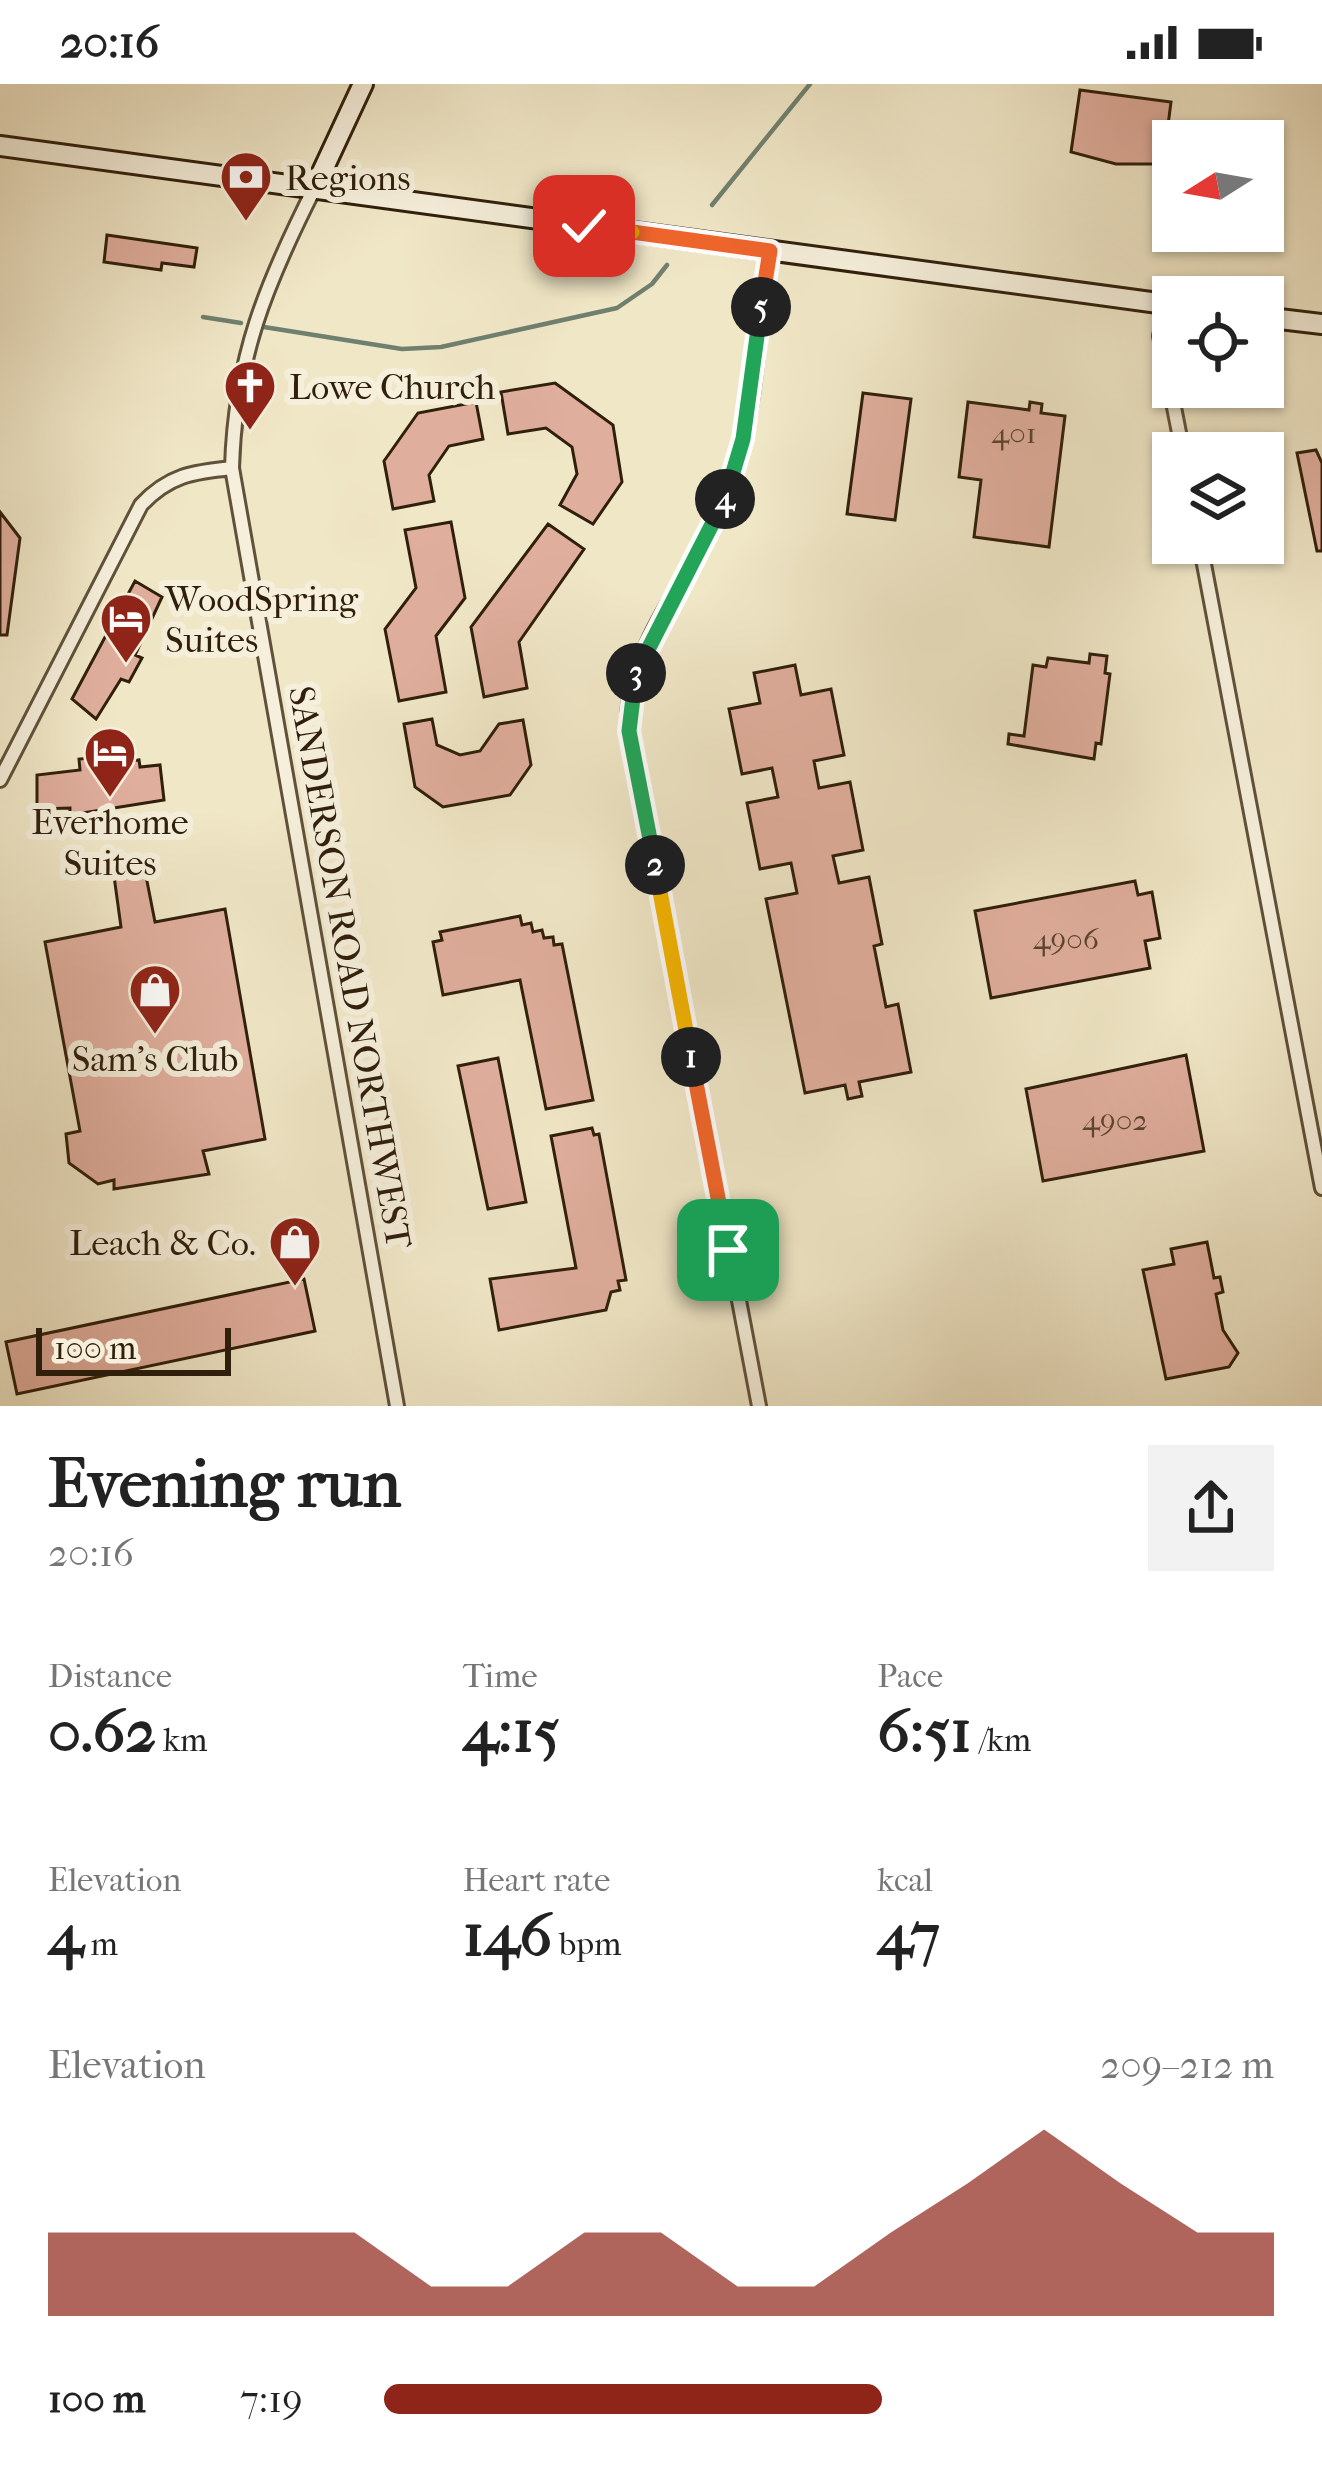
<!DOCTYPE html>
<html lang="en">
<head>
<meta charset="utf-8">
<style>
  :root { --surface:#fff; --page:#f2f2f2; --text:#222; --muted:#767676; --accent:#8f2418 }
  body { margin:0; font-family:"IM FELL French Canon",serif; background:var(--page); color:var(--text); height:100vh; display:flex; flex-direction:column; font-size:45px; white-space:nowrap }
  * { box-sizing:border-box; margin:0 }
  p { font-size:39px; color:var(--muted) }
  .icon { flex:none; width:66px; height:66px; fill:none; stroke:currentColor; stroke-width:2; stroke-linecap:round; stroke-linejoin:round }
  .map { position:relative; height:1322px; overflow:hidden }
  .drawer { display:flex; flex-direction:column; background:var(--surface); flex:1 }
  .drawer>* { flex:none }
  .needle { width:78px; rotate:259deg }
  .buttons { position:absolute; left:1152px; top:36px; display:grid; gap:24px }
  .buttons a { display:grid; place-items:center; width:132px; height:132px; border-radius:0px; background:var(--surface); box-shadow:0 3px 9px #0004; font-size:60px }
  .scale { position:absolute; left:36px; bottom:30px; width:195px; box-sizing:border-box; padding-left:12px; border:6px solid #301f0b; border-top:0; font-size:33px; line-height:42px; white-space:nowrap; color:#301f0b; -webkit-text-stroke:9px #f5efdb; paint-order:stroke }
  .pin { position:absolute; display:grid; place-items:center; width:102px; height:102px; color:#fff; margin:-51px; border-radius:24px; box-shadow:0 6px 18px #0006 }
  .km { position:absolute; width:60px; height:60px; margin:-30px; border-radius:50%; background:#222; color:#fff; font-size:33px; line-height:60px; text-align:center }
  .round { display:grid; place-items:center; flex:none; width:126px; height:126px; border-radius:0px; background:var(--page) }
  .headline { display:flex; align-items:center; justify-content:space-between; height:204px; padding:0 48px }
  h1 { font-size:66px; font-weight:700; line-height:90px }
  .figures { display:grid; grid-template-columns:repeat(3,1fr); gap:18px; height:204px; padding:12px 48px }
  .figures div { display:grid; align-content:center }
  .figures b { font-size:60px; font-weight:700 }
  .figures small { font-size:33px; font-weight:400 }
  .figures p { font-size:33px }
  .chart { height:336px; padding:24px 48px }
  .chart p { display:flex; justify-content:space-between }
  .chart svg { width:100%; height:216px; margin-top:12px; fill:var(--accent); opacity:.7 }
  ul { padding:0 48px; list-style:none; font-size:39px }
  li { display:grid; grid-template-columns:192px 144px 1fr; align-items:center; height:90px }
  li i { height:30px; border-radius:15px; background:var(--accent) }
  .status { display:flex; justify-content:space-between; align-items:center; height:84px; padding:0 60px; background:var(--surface); direction:ltr }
  .status svg { height:33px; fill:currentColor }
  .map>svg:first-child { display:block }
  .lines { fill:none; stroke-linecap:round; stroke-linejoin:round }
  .stream { stroke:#70806f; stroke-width:4.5 }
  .building { fill:#e0ae9d; stroke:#301f0b; stroke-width:3 }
  .street-casing { stroke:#60513a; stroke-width:18 }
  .secondary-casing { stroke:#301f0b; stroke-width:24 }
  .street { stroke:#f5efdb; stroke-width:12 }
  .secondary { stroke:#f5efdb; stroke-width:18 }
  .split-1-casing { stroke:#fff; stroke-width:24 }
  .split-2-casing { stroke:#fff; stroke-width:24 }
  .split-3-casing { stroke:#fff; stroke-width:24 }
  .split-4-casing { stroke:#fff; stroke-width:24 }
  .split-5-casing { stroke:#fff; stroke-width:24 }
  .split-6-casing { stroke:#fff; stroke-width:24 }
  .split-7-casing { stroke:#fff; stroke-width:24 }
  .split-1 { stroke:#f0652b; stroke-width:15 }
  .split-2 { stroke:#f5b400; stroke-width:15 }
  .split-3 { stroke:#22a559; stroke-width:15 }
  .split-4 { stroke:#22a559; stroke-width:15 }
  .split-5 { stroke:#22a559; stroke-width:15 }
  .split-6 { stroke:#f0652b; stroke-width:15 }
  .split-7 { stroke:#f5b400; stroke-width:15 }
  .labels { text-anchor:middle; stroke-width:12; stroke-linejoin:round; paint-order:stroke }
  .number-label { font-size:30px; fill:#5c4330 }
  .poi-label { font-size:36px; fill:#301f0b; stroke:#f5efdb; text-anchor:start }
  .street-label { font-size:36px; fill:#301f0b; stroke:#f5efdb }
</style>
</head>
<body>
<div class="status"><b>20:16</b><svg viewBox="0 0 49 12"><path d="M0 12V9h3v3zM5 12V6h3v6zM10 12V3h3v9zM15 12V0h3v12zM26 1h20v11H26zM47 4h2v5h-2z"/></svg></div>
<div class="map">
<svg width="1322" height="1322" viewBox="0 0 1322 1322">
  <rect width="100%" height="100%" fill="#f0e7c7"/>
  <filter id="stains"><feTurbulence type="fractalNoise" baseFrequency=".00167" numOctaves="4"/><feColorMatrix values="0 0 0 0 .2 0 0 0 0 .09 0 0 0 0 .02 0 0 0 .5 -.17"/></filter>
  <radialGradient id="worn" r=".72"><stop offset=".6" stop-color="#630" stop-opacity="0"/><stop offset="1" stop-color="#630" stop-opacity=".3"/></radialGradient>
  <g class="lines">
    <path class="stream" d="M712,121L810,0
      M203,233L241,239
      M264,243L402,265L441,263L617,224L652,200L667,181"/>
  </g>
  <path class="building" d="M1080,6L1171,18L1163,80H1116L1071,68Z
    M107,151L197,164L194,183L162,179L161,186L104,178Z
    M555,299L613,341L622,398L593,440L560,421L577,390L572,363L546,344L508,350L501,308Z
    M863,309L911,315L895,436L847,430Z
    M476,318L483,355L449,362L429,391L434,417L393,425L384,377L418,329Z
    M968,318L1029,326L1030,318L1042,320L1041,329L1065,332L1049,463L974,453L981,396L959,393Z
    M1316,366L1322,379V467H1317L1297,369Z
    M0,428L20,454L7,551H0Z
    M451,438L465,514L436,552L446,608L399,617L385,545L416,504L405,446Z
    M548,440L584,465L519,558L527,604L484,613L471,543Z
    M135,497L162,513L135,571L142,574L129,598L121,595L96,635L72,615Z
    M1090,570L1107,572L1105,589L1110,590L1101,660L1096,659L1094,675L1008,660L1009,650L1024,652L1033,581L1046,583L1048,574L1089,579Z
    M795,581L801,611L831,605L844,671L814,677L819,704L850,698L863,766L833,772L839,799L869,793L882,860L874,862L886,923L898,920L911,988L859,998L862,1012L848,1015L845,1001L805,1009L766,815L797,809L791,779L760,785L747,719L778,713L772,684L742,690L729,625L760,619L754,589Z
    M432,635L437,661L460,671L480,667L499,640L523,636L531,681L510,711L443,723L415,703L404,640Z
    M103,673L104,680L139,676L140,683L160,681L164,716L70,731V724L37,725V691L80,686L79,675Z
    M145,787L155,838L225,825L265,1055L203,1067L209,1090L114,1105V1096L98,1100L69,1079L66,1050L80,1047L45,858L121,843L114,792Z
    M1135,797L1138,811L1152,808L1160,854L1145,857L1150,884L991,914L975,827Z
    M520,832L522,841L531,839L533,848L542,846L544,854L553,853L554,861L562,860L593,1016L546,1025L520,896L443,911L433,858L442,856L440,848Z
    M1186,971L1204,1067L1043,1097L1026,1005Z
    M498,974L526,1118L488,1125L458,982Z
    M592,1044L594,1051L599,1050L626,1196L618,1197L620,1206L611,1208L606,1226L499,1246L490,1195L576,1184L551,1052Z
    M1207,1158L1214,1194L1220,1193L1223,1208L1216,1210L1223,1246L1238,1269L1229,1283L1166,1295L1143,1186L1174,1180L1171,1165Z
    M304,1195L315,1247L17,1310L6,1258Z"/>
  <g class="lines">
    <g class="street-casing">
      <path id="street" d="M315,103C266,200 235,274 232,384L397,1322
        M1167,220L1160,252L1183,369
        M1200,459L1322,1104
        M0,696L141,421C169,391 193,388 232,384
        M759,1322L628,631C634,547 702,481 730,404C757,330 757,245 770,167"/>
    </g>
    <g class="secondary-casing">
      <path id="secondary" d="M0,62L1173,221
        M315,103L363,0
        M1263,233L1322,240"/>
    </g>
    <use href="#street" class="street"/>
    <use href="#secondary" class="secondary"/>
  </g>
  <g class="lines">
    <g class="split-1-casing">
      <path id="split-1" d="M691,973L728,1166"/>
    </g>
    <g class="split-2-casing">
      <path id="split-2" d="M655,781L691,973"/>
    </g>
    <g class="split-3-casing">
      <path id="split-3" d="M636,589L629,647L655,781"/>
    </g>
    <g class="split-4-casing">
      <path id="split-4" d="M636,589L725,415"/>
    </g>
    <g class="split-5-casing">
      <path id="split-5" d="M725,415L743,355L761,223"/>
    </g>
    <g class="split-6-casing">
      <path id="split-6" d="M632,148L770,167L761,223"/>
    </g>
    <g class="split-7-casing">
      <path id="split-7" d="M584,142L632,148"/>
    </g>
    <use href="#split-1" class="split-1"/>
    <use href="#split-2" class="split-2"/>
    <use href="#split-3" class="split-3"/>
    <use href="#split-4" class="split-4"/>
    <use href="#split-5" class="split-5"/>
    <use href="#split-6" class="split-6"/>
    <use href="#split-7" class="split-7"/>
  </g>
  <defs>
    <g id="bank-pin" transform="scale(2.7)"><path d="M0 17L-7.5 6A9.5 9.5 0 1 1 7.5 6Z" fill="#8f2418" stroke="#f5efdb"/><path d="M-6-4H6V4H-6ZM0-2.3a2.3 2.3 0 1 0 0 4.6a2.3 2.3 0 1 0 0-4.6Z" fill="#fff"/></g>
    <g id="church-pin" transform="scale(2.7)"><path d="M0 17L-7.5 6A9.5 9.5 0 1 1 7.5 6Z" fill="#8f2418" stroke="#f5efdb"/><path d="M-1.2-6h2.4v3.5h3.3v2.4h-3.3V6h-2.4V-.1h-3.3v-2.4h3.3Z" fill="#fff"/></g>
    <g id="hotel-pin" transform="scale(2.7)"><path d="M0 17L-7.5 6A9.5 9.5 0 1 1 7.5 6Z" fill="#8f2418" stroke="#f5efdb"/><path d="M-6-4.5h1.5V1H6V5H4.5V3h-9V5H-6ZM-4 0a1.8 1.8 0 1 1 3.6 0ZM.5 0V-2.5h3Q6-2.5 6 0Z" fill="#fff"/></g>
    <g id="shop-pin" transform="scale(2.7)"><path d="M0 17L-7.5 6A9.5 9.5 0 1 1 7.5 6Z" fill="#8f2418" stroke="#f5efdb"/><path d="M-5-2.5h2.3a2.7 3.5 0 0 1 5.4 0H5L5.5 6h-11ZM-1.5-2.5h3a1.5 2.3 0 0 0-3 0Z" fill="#fff"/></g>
  </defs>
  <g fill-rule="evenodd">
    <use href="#bank-pin" x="246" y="93"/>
    <use href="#church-pin" x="250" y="302"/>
    <use href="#hotel-pin" x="126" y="535"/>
    <use href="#hotel-pin" x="110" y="669"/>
    <use href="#shop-pin" x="155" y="906"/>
    <use href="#shop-pin" x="295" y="1158"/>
  </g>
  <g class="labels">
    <g class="number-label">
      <text x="1014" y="359">401</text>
      <text x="1066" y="865">4906</text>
      <text x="1115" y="1046">4902</text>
    </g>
    <g class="poi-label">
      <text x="285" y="106">Regions</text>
      <text x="289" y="315">Lowe Church</text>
      <text x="165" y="527">WoodSpring<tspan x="165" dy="41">Suites</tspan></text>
      <text x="110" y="750" text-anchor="middle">Everhome<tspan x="110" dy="41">Suites</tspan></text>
      <text x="155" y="987" text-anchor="middle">Sam's Club</text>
      <text x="256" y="1171" text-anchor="end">Leach &amp; Co.</text>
    </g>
    <g class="street-label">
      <text transform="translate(351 883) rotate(80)" y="13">SANDERSON ROAD NORTHWEST</text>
    </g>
  </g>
  <rect width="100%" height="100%" filter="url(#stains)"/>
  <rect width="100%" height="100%" fill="url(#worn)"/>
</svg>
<div class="buttons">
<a><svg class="needle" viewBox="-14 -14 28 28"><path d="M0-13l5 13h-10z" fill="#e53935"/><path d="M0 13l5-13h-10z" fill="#767676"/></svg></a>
<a><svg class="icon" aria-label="locate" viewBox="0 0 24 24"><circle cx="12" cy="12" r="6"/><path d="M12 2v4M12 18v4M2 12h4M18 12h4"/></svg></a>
<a><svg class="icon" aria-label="layers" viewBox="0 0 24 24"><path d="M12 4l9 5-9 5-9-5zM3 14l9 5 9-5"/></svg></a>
</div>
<div class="scale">100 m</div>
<div class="pin" style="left:728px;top:1166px;background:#1e9e55"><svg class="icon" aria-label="arrive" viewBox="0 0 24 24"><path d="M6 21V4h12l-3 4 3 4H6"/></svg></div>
<div class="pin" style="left:584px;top:142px;background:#d93025"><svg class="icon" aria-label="check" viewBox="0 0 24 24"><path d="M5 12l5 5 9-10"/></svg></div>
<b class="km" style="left:691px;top:973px">1</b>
<b class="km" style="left:655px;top:781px">2</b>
<b class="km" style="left:636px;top:589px">3</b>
<b class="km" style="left:725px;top:415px">4</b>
<b class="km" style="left:761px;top:223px">5</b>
</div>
<section class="drawer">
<div class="headline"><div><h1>Evening run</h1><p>20:16</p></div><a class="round"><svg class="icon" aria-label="share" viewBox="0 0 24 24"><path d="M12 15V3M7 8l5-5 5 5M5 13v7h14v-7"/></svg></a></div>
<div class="figures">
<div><p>Distance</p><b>0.62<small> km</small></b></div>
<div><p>Time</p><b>4:15</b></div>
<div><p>Pace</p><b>6:51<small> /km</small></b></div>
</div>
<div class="figures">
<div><p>Elevation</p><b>4<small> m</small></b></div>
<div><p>Heart rate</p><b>146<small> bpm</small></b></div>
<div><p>kcal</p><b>47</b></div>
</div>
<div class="chart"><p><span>Elevation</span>209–212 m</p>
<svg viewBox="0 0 160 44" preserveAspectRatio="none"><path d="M0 44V27L10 27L20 27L30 27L40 27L50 38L60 38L70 27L80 27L90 38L100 38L110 27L120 17L130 6L140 17L150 27L160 27V44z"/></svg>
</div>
<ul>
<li><b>100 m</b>7:19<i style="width:56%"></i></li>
</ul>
</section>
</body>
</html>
